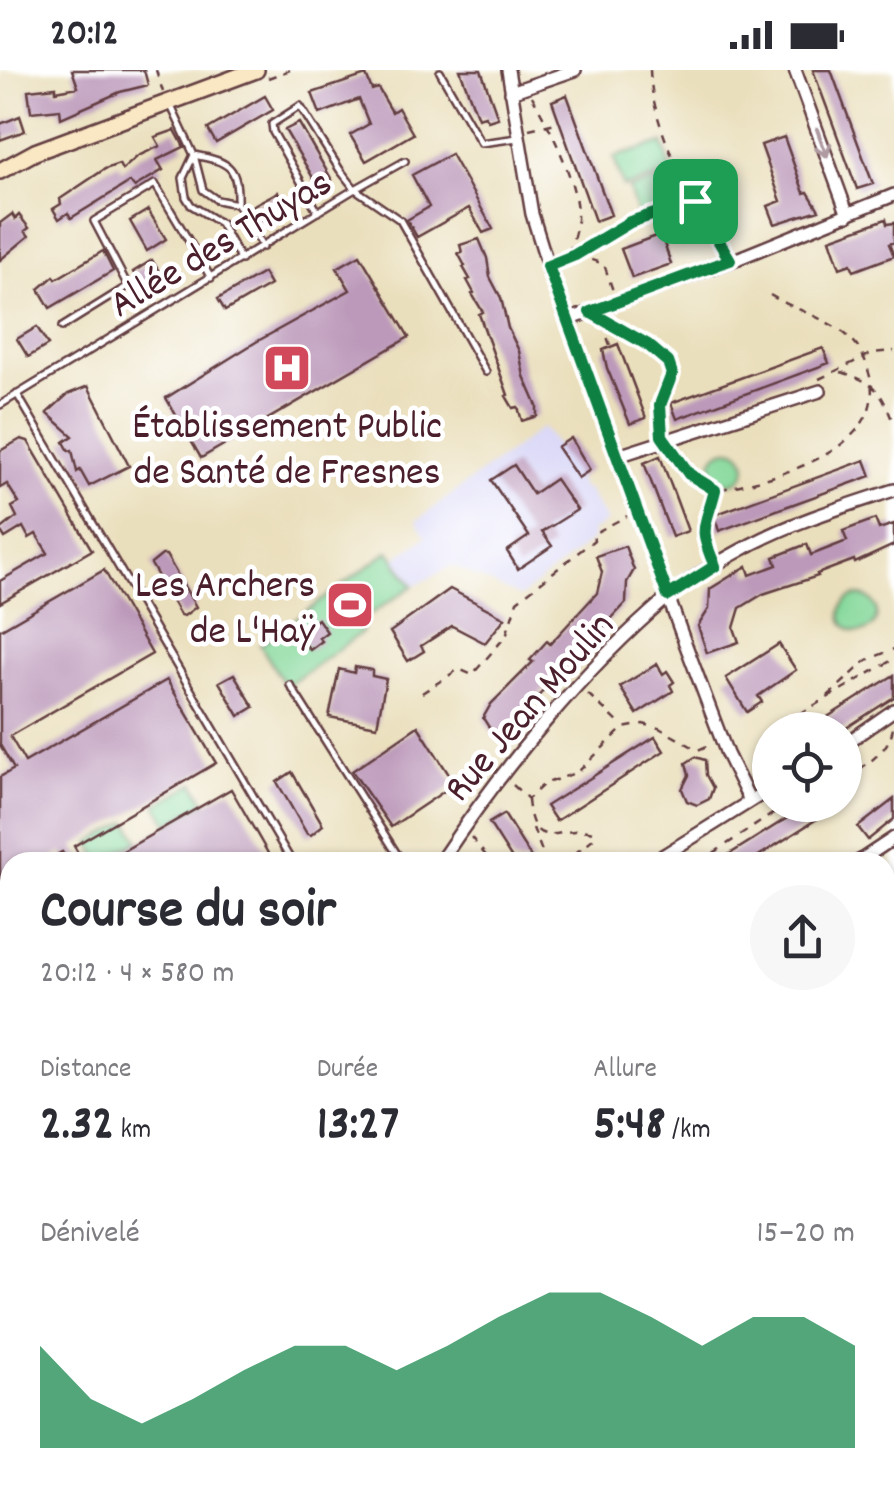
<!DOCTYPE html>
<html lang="fr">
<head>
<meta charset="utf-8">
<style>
  :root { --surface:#fff; --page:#f7f7f7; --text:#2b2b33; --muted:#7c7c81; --accent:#0b8043 }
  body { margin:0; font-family:Dekko,sans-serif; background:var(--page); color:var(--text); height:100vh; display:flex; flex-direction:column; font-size:38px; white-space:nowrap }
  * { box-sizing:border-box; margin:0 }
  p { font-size:32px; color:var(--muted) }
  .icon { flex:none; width:55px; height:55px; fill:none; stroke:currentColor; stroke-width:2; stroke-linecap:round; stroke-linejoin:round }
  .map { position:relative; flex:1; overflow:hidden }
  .drawer { position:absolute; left:0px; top:782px; width:895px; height:642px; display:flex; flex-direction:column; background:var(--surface); border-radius:30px 30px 0 0; box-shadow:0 2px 8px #0004 }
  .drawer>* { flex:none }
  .buttons { position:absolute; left:752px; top:642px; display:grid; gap:20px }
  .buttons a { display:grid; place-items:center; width:110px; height:110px; border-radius:50%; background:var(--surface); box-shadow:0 2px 8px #0004; font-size:50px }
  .pin { position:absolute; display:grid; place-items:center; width:85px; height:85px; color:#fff; margin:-42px; border-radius:20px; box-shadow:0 5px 15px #0006 }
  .round { display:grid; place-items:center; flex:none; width:105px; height:105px; border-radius:52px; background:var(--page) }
  .headline { display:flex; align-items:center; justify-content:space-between; height:170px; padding:0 40px }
  h1 { font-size:55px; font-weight:700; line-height:75px }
  .metrics { display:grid; grid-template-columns:repeat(3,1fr); gap:15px; height:170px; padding:10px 40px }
  .metrics div { display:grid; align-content:center }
  .metrics b { font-size:50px; font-weight:700 }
  .metrics small { font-size:28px; font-weight:400 }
  .metrics p { font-size:28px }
  .chart { height:280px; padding:20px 40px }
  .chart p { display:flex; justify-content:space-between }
  .chart svg { width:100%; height:180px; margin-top:10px; fill:var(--accent); opacity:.7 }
  .status { display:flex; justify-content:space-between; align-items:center; height:70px; padding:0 50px; background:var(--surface); direction:ltr }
  .status svg { height:28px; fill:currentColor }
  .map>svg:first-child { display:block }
  .built { fill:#d9d7f7 }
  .park { fill:#84d89a; stroke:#677c62; stroke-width:2.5 }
  .building { fill:#bc99ba }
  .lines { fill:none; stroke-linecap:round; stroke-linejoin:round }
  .lane-casing { stroke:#623c41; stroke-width:10 }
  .street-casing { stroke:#623c41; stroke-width:16 }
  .secondary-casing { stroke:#623c41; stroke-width:20 }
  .path { stroke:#623c41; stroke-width:2.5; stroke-dasharray:8 8; stroke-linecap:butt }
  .lane { stroke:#fff; stroke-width:5 }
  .street { stroke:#fff; stroke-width:11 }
  .secondary { stroke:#fae7c3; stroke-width:15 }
  .oneway { stroke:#ae9aa0 }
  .route-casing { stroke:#fff; stroke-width:20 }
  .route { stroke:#0b8043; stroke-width:12 }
  .labels { text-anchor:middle; stroke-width:9; stroke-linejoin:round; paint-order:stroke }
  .street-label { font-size:40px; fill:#4a1f2b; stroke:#fff }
  .poi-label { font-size:40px; fill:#4a1f2b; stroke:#fff }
</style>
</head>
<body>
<div class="status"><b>20:12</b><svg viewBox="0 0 49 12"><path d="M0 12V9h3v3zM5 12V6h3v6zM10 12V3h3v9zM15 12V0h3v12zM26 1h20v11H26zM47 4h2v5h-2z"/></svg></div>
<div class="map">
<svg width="894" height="1423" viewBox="0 0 894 1423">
  <rect width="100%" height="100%" fill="#fff"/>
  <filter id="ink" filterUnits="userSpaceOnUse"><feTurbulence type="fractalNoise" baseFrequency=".01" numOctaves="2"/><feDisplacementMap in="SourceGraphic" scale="20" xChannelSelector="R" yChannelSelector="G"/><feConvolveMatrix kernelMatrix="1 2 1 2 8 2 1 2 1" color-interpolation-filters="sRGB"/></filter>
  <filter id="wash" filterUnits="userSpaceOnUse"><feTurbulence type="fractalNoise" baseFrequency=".0048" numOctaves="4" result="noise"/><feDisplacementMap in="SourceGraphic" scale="40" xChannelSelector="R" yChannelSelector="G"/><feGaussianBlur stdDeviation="2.25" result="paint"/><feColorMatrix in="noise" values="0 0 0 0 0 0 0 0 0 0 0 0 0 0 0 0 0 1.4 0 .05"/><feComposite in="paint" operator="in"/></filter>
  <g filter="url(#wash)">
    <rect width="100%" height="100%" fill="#eadfbc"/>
    <path class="built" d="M543,357L557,377L571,368L590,400L578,408L579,413L584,421L587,419L607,452L591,462L593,469L520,527L456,497L451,496L415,516L396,488L426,467L416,451Z"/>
    <path class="park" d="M663,73L672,103L623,117L614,87Z
      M680,104L688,130L637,145L629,119Z
      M712 396a17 17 0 1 1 34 0a17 17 0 1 1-34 0Z
      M389,481L413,516L357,553L362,562L286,617L260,575Z
      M841 544a18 18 0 1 1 36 0a18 18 0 1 1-36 0Z
      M194,713L205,732L168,754L157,735Z
      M128,752L139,770L101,792L90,773Z"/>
    <g id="blocks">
      <path class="building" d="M72,0H144L148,15L120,22L61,48L60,39L31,42L28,20L56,17V21L78,17Z
        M460,0H481L498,48L488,51L485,46L478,48Z
        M813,0H831L873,114L857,119Z
        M366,5L372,20L378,18L392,42L398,38L413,64L366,91L350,65L369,54L359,29L320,44L312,23Z
        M567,25L611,145L595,151L552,31Z
        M265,26L273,40L216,73L208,59Z
        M20,46L25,61L0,70V54Z
        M299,53L332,110L319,118L285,60Z
        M175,60L184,77L157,90L163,100L134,117L130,112L71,148L68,143L59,149L53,139L61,134L60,129L105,99L119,94L122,100L138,86L160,76L155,67Z
        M784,67L804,123L808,122L819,140L775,154L768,136L781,131L761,75Z
        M451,84L493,159L483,163L469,138L417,167L407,150L429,137L412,105Z
        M278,122L286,137L259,152L250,137Z
        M148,140L166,169L147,181L130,151Z
        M12,144L15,149L19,145L29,158L25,161L29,166L0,190V153Z
        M886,149L887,154L894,153V172L889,174L894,186L854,201L851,194L840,198L830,169Z
        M661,164L671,194L632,208L621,179Z
        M479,169L487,188L490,207L501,228L508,258L519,281L524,306L537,336V346L522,351L518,337L513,338L506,326L508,325L479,244L483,242L472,224L474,223L467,210L470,209L463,197L465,196L458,183L462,182L460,175Z
        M103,181L113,201L50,238L39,219L54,206L56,209Z
        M360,185L409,267L201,388L166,328L256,272L350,220L337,198Z
        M152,190L163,208L143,220L133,202Z
        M263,203L270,215L225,241L218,229Z
        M37,257L48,275L28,287L17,269Z
        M618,274L646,348L630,354L607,298L603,280Z
        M823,278L829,293L677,349L671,333Z
        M88,316L129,396L89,416L80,400L77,402L72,380L69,381L64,372L73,366L47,343L68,324Z
        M571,368L590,400L578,408L557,377Z
        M21,369L28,371L92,480L0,533V511L48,483L36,464L29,468L23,457L5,468L0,460L17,447L12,437L19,433L7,414L0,418V381Z
        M660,386L688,461L672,467L644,393Z
        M865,390L871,406L719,461L714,445Z
        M514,395L533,424L555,409L577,440L542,462L552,476L518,499L507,481L529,466L491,410Z
        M875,449L879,459L894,454V475L855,493L854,490L817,504L818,506L763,524L740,538L734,558L739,572L707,583L698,556L709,539L710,519L747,496L750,505L777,495L774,487L807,474L811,485L847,471L843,461Z
        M625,476L634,500L627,512L626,533L497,670L483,648L491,634L533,592L530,590L547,571L550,574L597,523L602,502L596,486Z
        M162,485H166L196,537L184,546L180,545L151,494Z
        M104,500L152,584L10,666L25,692L167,610L216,693L74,776L83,792H68L62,782L44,792H10V812L0,818V707L14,699L0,675V560Z
        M450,519L505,548L485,573L452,556L421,576L424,581L408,591L390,562Z
        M318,549L327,562L319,568L322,571L310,580L298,564Z
        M779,574L796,600L758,626L762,632L747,642L726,608Z
        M657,594L663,604L667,601L674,612L670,615L673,621L637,644L620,617Z
        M355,597L372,600V606L386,609L377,656L329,647L339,599L354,603Z
        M234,604L254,637L239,646L219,612Z
        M894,605V627L843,660H807Z
        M418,656L455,714L391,757L352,701Z
        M655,667L664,681L556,751L546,736Z
        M695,687L705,690L706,705L713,718L709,729L697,735L687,731L682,719L689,705L686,693Z
        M292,702L323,755L311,765L307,764L277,712Z
        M231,719L273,792H104Z
        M894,729V749L868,770L858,757Z
        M808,735H824L828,742L749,792H717Z
        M504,744L534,792H514L489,753Z
        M10,847V1008L0,991V853Z"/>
    </g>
  </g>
  <g filter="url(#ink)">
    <use href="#blocks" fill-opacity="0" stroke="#623c41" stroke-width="2.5"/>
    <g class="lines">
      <g class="lane-casing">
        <path id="lane" d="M440,2L481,73L518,68
          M171,36L194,85L203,120L217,130L237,134C238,96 230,92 194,85
          M194,85L183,108L186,127L191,135L220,153L241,190
          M237,134L263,177
          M318,142L273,62L272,54L300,36L340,100L355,119L405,91
          M62,257L128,216L94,151L155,114L211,208
          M17,324L292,792
          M0,335L355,119L400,150L486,302
          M290,615L402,792
          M0,1031H10
          M0,1155L7,1119
          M51,1423L56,1419"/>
      </g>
      <g class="street-casing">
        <path id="street" d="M508,0L532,144L548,196L682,565L727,684L750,731
          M795,0L848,145
          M511,22L575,0
          M568,250L739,188L894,125
          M618,386L820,321
          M845,674L894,640
          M440,792C501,700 583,599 668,527C692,506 723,490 752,474C796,451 846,436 894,420
          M653,792L770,719
          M858,792L894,768
          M894,917V942
          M885,984L894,975
          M0,1117L10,1114
          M885,1132L894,1127
          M0,1297L10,1295
          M231,1415L234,1423
          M370,1415L373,1423
          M306,1423L332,1415
          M886,1423L894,1421"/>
      </g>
      <g class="secondary-casing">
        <path id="secondary" d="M0,101L35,82L256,0"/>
      </g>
      <path class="path" d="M156,0L163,22
        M650,0C653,66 692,126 725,181
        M268,8L290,0
        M532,26C550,58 579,113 577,150C576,163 571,176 567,188L559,192
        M529,59L556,53
        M576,185L604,194L613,221
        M569,188L630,152L693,132
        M602,249L648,275L668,292L671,304L662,326L661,357
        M602,253L610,275
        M841,302C877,313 881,321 894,355
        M819,309L873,283L894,281
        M671,382L689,404L715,420C768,411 892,381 869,303C866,291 861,278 851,269C830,249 795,240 770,225
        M710,485L704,456L715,421
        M422,623L459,599L472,605L506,566L517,531L594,470L593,464L627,446
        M588,624L622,656
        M828,626L867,590L894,579
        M772,660L894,589
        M768,662L770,661
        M845,708C865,696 892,680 893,655
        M513,715L528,729L544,714L578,702L623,658L643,654L659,658L698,680L711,674
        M528,730C533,788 562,753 593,762L594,768L572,786L570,792
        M533,758L546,792
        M471,767L491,792
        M579,792L613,783L625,792
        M700,792L786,735
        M0,1406L10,1399
        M72,1415L74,1423
        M586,1415V1423
        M77,1423L81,1415
        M650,1423L667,1415"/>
      <use href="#lane" class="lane"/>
      <use href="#street" class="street"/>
      <use href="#secondary" class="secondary"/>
    </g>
    <defs><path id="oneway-shaft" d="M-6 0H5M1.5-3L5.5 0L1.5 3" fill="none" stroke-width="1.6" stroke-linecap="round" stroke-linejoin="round" transform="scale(2.5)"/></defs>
    <use class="oneway" href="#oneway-shaft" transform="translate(822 73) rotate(70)"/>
  </g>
  <g class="lines" filter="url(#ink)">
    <g class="route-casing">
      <path id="route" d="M695,131L730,190L590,242L648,275L668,292L672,304L660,335L662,366L689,404L715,420C706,457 697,456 715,496L668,526L548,196L575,185L630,152Z"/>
    </g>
    <use href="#route" class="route"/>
  </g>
  <defs>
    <g id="hospital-square" transform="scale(2.5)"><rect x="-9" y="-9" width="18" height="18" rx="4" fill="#d1495b" stroke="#fff"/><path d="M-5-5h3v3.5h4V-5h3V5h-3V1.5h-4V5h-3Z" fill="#fff"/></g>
    <g id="stadium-square" transform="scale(2.5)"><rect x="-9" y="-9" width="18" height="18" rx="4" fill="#d1495b" stroke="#fff"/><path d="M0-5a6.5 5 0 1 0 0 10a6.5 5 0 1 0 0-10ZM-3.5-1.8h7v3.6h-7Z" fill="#fff"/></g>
  </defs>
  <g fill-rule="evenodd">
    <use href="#hospital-square" x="287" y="298"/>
    <use href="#stadium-square" x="350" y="535"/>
  </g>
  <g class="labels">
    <g class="street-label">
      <text transform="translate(219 171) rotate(-31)" y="14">Allée des Thuyas</text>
      <text transform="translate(527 635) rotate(-49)" y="14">Rue Jean Moulin</text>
    </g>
    <g class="poi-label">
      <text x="287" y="367">Établissement Public<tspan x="287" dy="46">de Santé de Fresnes</tspan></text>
      <text x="315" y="526" text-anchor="end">Les Archers<tspan x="315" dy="46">de L'Haÿ</tspan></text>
    </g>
  </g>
</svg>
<div class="buttons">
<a><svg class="icon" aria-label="locate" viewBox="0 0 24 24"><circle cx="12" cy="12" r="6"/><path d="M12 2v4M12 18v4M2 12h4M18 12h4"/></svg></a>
</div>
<div class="pin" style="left:695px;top:131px;background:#1e9e55"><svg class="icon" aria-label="arrive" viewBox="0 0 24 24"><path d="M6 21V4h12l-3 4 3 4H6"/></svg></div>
<section class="drawer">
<div class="headline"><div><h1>Course du soir</h1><p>20:12 · 4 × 580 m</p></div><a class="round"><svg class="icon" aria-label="share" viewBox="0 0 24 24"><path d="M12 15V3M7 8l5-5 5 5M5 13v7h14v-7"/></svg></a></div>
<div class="metrics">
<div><p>Distance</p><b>2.32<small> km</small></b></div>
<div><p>Durée</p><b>13:27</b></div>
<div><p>Allure</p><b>5:48<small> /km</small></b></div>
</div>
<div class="chart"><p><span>Dénivelé</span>15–20 m</p>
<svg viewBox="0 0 160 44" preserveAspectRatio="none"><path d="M0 44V19L10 32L20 38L30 32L40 25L50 19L60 19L70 25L80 19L90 12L100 6L110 6L120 12L130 19L140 12L150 12L160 19V44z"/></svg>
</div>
</section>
</div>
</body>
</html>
